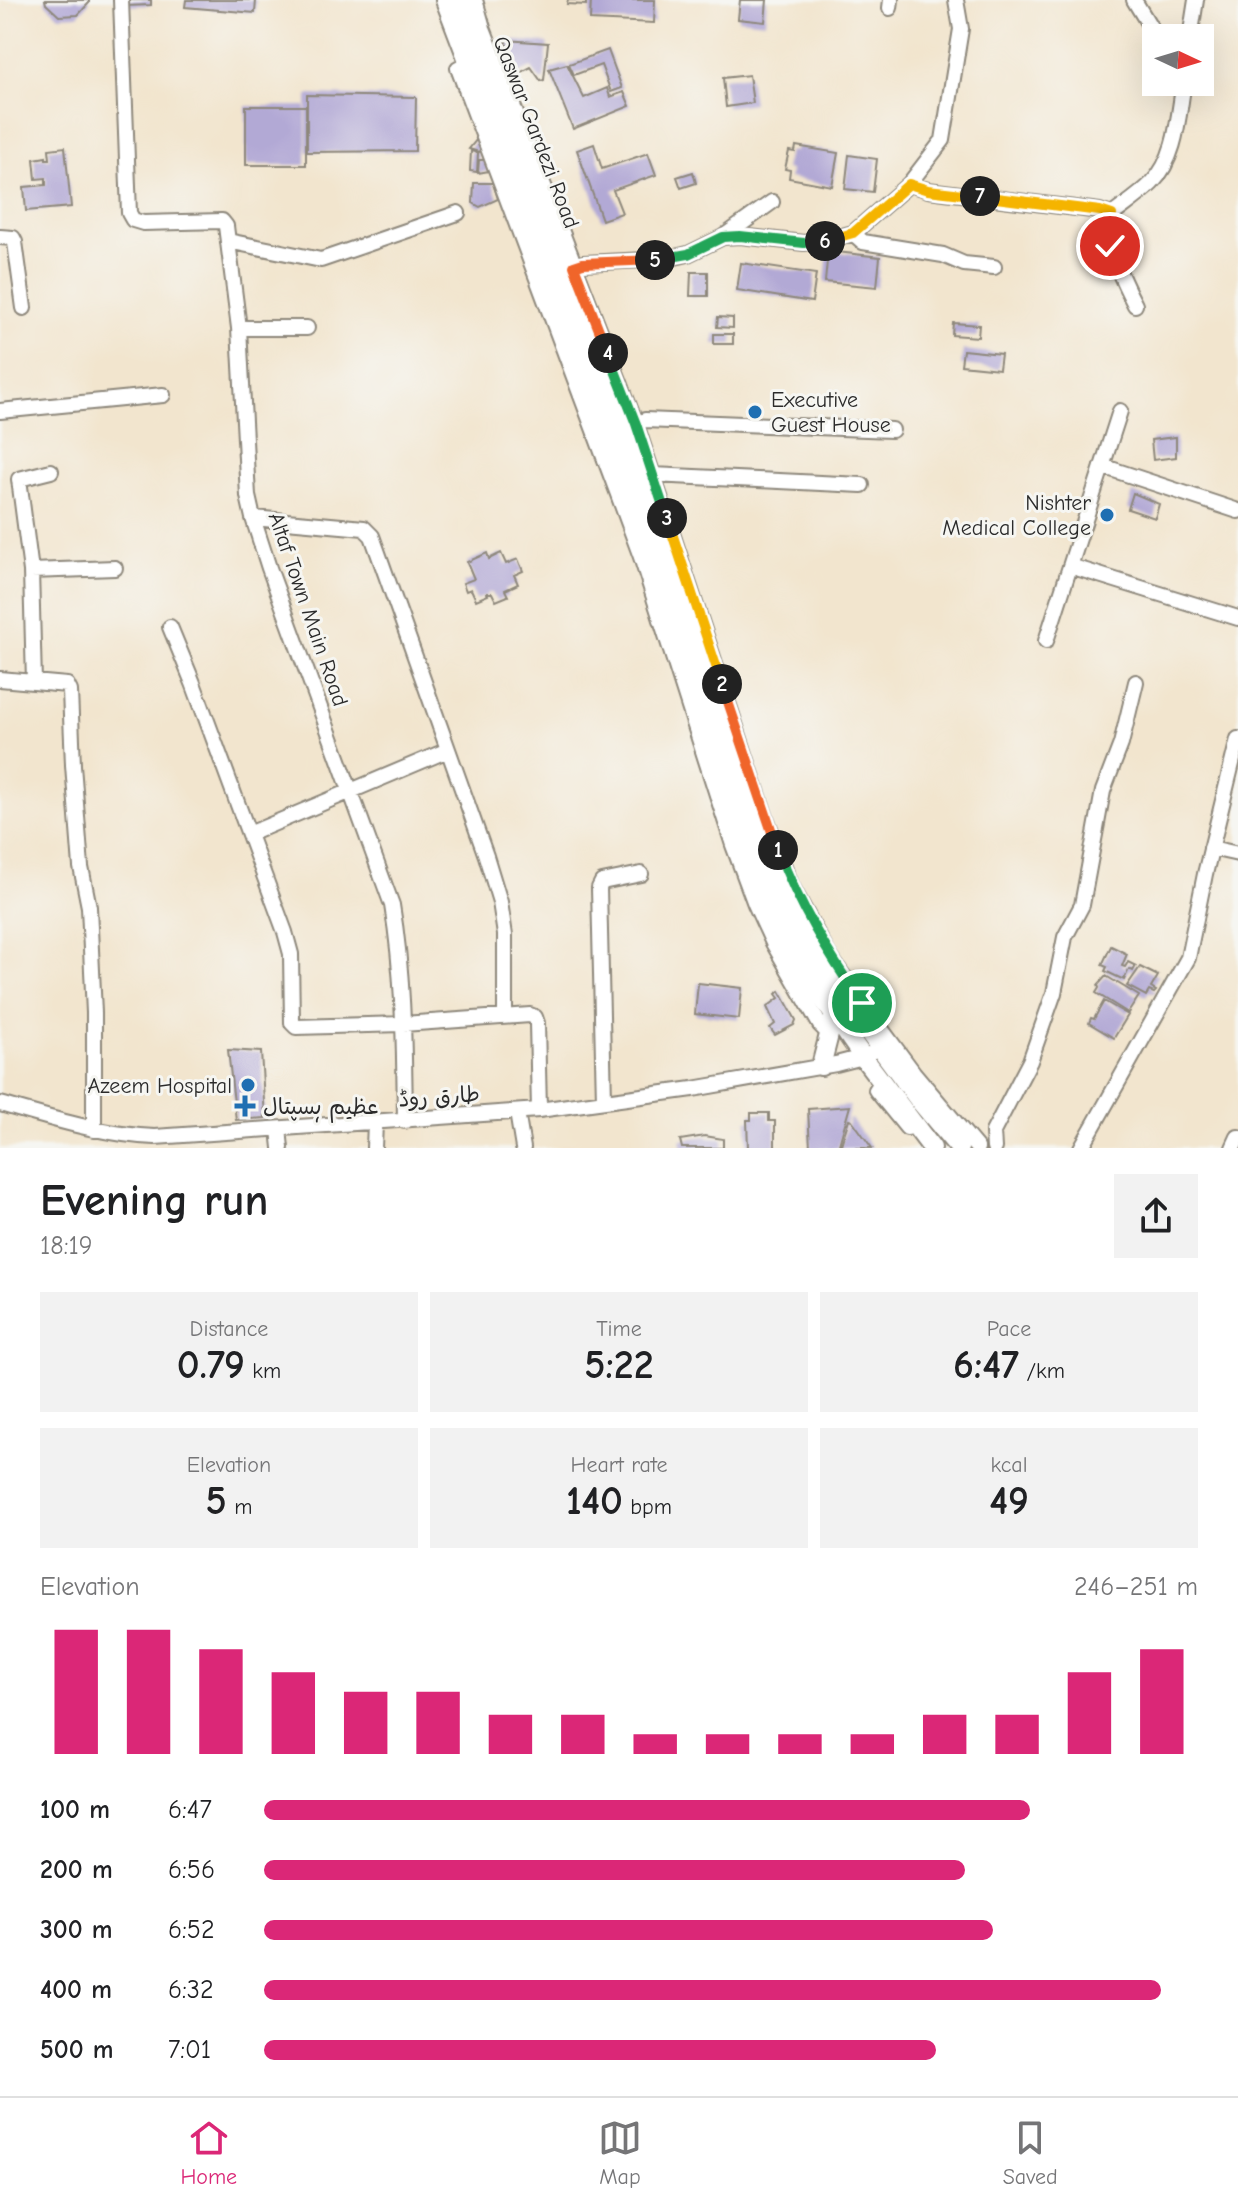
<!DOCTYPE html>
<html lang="en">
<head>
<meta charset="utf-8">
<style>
  :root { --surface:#fff; --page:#f2f2f2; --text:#202124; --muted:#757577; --line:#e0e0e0; --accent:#db2777 }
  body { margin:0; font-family:"Comic Neue","Playpen Sans Arabic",sans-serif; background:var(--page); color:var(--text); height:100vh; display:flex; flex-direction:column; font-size:30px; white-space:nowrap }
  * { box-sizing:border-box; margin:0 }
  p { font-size:26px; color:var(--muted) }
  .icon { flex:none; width:44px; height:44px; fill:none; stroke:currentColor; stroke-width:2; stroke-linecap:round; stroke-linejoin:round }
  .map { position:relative; height:1148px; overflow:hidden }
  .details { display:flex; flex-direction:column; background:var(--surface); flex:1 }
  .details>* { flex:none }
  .needle { width:52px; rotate:94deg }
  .fabs { position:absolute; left:1142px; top:24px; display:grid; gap:16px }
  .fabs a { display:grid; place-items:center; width:72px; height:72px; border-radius:0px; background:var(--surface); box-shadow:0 8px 32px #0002; font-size:40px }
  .pin { position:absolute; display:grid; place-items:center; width:68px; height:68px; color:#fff; margin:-34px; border:4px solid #fff; border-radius:50%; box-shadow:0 2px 8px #0007 }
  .km { position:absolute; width:40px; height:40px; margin:-20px; border-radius:50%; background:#222; color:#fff; font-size:22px; line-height:40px; text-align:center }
  .round { display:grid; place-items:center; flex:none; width:84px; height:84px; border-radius:0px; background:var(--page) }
  .summary { display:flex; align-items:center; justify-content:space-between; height:136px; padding:0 40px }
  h1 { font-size:44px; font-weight:600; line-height:60px }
  .metrics { display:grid; grid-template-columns:repeat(3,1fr); gap:12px; height:136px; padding:8px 40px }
  .metrics div { display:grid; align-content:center; border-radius:0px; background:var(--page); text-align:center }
  .metrics b { font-size:40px; font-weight:600 }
  .metrics small { font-size:22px; font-weight:400 }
  .metrics p { font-size:22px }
  .chart { height:224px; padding:16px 40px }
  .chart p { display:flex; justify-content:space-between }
  .chart svg { width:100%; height:144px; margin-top:8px; stroke:var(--accent); stroke-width:6 }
  ul { padding:0 40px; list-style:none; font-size:26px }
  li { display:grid; grid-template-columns:128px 96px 1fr; align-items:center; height:60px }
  li i { height:20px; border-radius:10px; background:var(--accent) }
  .tabs { display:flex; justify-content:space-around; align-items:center; height:112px; border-top:2px solid var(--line); background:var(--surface); font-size:22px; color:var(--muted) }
  .tabs a { display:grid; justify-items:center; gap:4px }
  .tabs .current { color:var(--accent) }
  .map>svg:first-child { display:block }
  .building { fill:#b2a9d5 }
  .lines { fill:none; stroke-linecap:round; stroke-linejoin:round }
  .minor-casing { stroke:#8e887c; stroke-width:18 }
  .major-casing { stroke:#8e887c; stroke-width:22 }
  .minor { stroke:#fff; stroke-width:14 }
  .major { stroke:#fff; stroke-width:18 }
  .split-1-casing { stroke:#fff; stroke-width:16 }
  .split-2-casing { stroke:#fff; stroke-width:16 }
  .split-3-casing { stroke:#fff; stroke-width:16 }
  .split-4-casing { stroke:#fff; stroke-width:16 }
  .split-5-casing { stroke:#fff; stroke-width:16 }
  .split-6-casing { stroke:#fff; stroke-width:16 }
  .split-7-casing { stroke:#fff; stroke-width:16 }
  .split-8-casing { stroke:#fff; stroke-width:16 }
  .split-1 { stroke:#22a559; stroke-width:10 }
  .split-2 { stroke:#f0652b; stroke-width:10 }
  .split-3 { stroke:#f5b400; stroke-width:10 }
  .split-4 { stroke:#22a559; stroke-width:10 }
  .split-5 { stroke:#f0652b; stroke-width:10 }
  .split-6 { stroke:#22a559; stroke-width:10 }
  .split-7 { stroke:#f5b400; stroke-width:10 }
  .split-8 { stroke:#f5b400; stroke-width:10 }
  .poi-dot { fill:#1f6fb2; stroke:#f6f6f2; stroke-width:3 }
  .labels { text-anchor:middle; stroke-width:6; stroke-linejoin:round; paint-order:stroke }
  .street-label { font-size:22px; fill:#2b2b2b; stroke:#f6f6f2 }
  .poi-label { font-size:22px; fill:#2b2b2b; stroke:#f6f6f2; text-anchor:start }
</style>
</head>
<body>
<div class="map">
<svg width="1238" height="1148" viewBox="0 0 1238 1148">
  <rect width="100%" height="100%" fill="#f6f6f2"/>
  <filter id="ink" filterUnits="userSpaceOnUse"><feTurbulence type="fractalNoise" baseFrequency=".0125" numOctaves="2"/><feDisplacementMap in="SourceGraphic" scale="16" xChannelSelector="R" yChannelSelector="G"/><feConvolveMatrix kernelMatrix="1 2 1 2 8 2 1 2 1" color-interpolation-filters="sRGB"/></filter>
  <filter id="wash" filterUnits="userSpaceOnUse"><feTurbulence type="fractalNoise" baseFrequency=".006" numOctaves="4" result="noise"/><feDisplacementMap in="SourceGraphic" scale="32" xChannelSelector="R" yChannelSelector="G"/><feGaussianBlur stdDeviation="1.8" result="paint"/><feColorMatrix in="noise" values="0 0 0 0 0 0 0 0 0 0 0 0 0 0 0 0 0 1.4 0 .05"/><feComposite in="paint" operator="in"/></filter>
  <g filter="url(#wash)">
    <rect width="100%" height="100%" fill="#f2e5ce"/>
    <g id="blocks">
      <path class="building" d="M45,0H89V3L78,15L59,16L46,4Z
        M125,0H151V5L125,6Z
        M186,0H256L255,13L185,7Z
        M568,0H586V5L567,4Z
        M591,0H655L654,23L590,20Z
        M740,0H767L765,22L738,19Z
        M505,40L548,43L544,80L541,81L531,67L518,74Z
        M608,50L622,88L611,92L601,65L574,75L569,64Z
        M567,64L584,98L607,88L610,97L624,92L630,106L573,129L549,69Z
        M749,75L753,103L726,107L723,78Z
        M307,95L416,97L415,151L307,152Z
        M246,106H306V165H246Z
        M477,139L481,148L479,152L469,149Z
        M594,144L602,169L648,153L656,175L613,190L622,213L602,220L577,150Z
        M796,146L838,153L832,186L789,178L790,170L785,169L789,151L795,152Z
        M65,147L71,207L26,211L24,187L46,185V178L36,179L34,159L46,157V159H50L49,149Z
        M471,151L478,153L477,172L470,171Z
        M849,155L877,159L873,192L845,189Z
        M479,160H485L489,171L478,173Z
        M693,172L696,183L681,188L677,177Z
        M474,183H493L498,199L480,207L473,203Z
        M828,251L880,257L877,287L825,282Z
        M741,263L816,274L812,302L737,290Z
        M691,272H708V296H690Z
        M718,317L733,318V328L717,327Z
        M953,323L979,325L978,337L952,335Z
        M714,334H733V344H714Z
        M963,350L1001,354L999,369L961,365Z
        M1176,437V457L1153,460L1151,440Z
        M1133,493L1159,504L1155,518L1128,509Z
        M487,553L489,559L501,553L506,564L518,559L523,571L514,575L518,584L505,590L508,596L496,601L492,593H487L488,595L476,600L471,589L466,591L463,583L474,579L467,562Z
        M1111,946L1127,954L1122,966L1125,967L1128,962L1136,966L1133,971L1129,969L1124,980L1105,971L1107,967L1102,965Z
        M1140,967L1158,976L1151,988L1156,991L1154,993L1149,991L1146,996L1127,986Z
        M1106,976L1139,996L1128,1013L1096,993L1099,988L1098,985Z
        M698,983L742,988L739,1019L695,1014Z
        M780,991L796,1020L794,1025L775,1035L770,1028L775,1024L767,1007L779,998L776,994Z
        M1104,1001L1128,1015L1114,1038L1089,1023L1091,1018L1094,1019Z
        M228,1050L261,1052L265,1118L236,1120Z
        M850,1106L838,1148H810L808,1109Z
        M751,1113H769V1121H775V1148H748L747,1120H751Z
        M849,1119L852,1120L872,1148H840Z
        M705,1136L723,1139V1148H682L680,1140Z"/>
    </g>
  </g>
  <g filter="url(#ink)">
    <use href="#blocks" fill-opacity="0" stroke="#8e887c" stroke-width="2"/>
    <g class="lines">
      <g class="minor-casing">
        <path id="minor" d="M121,0L129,213L133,220L143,223L222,221L226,226L239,328L248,496L253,518L269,568L392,905C404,976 404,1049 405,1121
          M475,0L483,28L636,424L766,818L791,885L828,954L862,1003L914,1073L977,1148
          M1134,0L1157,38
          M890,8L891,0
          M1190,38L1196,0
          M468,64L458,68L616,489L641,557L733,845L755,904L773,943L820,1025L824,1029L830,1030
          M909,184L928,190L1100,211L1112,215
          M853,233L863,242L943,255L964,264L994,267
          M0,237L13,238L15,242L24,308
          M723,237L772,202
          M228,241L321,260L458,213
          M574,266L583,263L666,259L688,254L723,237L740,236L804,243L828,240L853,233L909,184L943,140L961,29L956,0
          M1135,305C1120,275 1106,250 1112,215C1125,205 1140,195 1152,183C1177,157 1178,116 1184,82
          M239,328H307
          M0,411L163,395
          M630,427L645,420L892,430
          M1102,466L1238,511
          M653,475L862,485
          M253,518L364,528L372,536L486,856L500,902L505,935V1016
          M1070,566L1238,618
          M31,571L115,568
          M170,627L193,683L285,932L291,954L292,1023L296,1027L403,1024L530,1015L535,1017L537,1023L539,1110
          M1046,641L1120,411
          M0,679L67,685L70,691L73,765L81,867L89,907L94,1013V1130
          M34,682L31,571L19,479L51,471
          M249,834L448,750
          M1211,848L1238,854
          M882,1082L876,1090L907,1128
          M604,1101L599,888L602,882L641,874
          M0,1104C51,1118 101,1135 155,1137L539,1110L693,1089L836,1064L863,1057L869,1054
          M517,1112L523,1148
          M279,1129L281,1148
          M374,1148L375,1122
          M994,1148L993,1132L1030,1061L1054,993L1065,937L1082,905L1103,791L1121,744L1136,682
          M1081,1148L1188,958L1205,874L1238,739
          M1233,1148L1238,1137"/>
      </g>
      <g class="major-casing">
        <path id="major" d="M445,0L619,457L652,552L752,857L778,922L811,982L863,1057L932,1148
          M461,0L648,492L753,820L781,893L813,957L918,1099L959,1148
          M821,1066L834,1015"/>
      </g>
      <use href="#minor" class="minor"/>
      <use href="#major" class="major"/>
    </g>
  </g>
  <g class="lines" filter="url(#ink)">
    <g class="split-1-casing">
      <path id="split-1" d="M778,850C799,906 828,954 862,1003"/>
    </g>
    <g class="split-2-casing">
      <path id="split-2" d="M722,684L778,850"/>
    </g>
    <g class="split-3-casing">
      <path id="split-3" d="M667,518L722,684"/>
    </g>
    <g class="split-4-casing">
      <path id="split-4" d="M608,353L636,424L667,518"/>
    </g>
    <g class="split-5-casing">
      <path id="split-5" d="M608,353L574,266L583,263L655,260"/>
    </g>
    <g class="split-6-casing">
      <path id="split-6" d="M655,260L688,254L723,237L740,236L804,243L825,241"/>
    </g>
    <g class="split-7-casing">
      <path id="split-7" d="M825,241L853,233L909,184L928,190L980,196"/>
    </g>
    <g class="split-8-casing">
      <path id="split-8" d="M980,196L1100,211L1112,215L1110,246"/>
    </g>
    <use href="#split-1" class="split-1"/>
    <use href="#split-2" class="split-2"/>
    <use href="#split-3" class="split-3"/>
    <use href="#split-4" class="split-4"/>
    <use href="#split-5" class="split-5"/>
    <use href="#split-6" class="split-6"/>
    <use href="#split-7" class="split-7"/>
    <use href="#split-8" class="split-8"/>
  </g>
  <g class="poi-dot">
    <circle cx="755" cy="412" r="8"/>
    <circle cx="1107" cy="515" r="8"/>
    <circle cx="248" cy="1085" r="8"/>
    <path d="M241 1094h8v8h8v8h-8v8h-8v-8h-8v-8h8z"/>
  </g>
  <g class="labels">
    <g class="street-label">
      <text transform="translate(537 132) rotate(69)" y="8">Qaswar Gardezi Road</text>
      <text transform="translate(309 609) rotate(71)" y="8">Altaf Town Main Road</text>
      <text transform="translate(439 1096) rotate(-4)" y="8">طارق روڈ</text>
    </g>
    <g class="poi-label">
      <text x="771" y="407">Executive<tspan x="771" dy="25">Guest House</tspan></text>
      <text x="1091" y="510" text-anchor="end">Nishter<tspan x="1091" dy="25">Medical College</tspan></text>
      <text x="232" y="1093" text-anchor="end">Azeem Hospital</text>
      <text x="263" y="1114">عظیم ہسپتال</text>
    </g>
  </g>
</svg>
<div class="fabs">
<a><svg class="needle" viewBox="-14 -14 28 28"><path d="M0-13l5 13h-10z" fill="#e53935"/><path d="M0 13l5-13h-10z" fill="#757577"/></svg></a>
</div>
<div class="pin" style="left:862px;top:1003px;background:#1e9e55"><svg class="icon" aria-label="arrive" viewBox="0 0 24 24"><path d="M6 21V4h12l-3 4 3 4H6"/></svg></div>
<div class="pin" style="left:1110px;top:246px;background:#d93025"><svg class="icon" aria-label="check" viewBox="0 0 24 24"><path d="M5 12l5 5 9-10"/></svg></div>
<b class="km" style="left:778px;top:850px">1</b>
<b class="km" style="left:722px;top:684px">2</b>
<b class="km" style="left:667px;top:518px">3</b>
<b class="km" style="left:608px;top:353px">4</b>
<b class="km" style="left:655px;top:260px">5</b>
<b class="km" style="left:825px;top:241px">6</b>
<b class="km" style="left:980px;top:196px">7</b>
</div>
<section class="details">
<div class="summary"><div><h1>Evening run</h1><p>18:19</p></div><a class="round"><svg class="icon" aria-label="share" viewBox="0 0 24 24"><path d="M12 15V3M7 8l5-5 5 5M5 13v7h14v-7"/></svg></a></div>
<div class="metrics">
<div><p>Distance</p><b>0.79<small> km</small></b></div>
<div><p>Time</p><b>5:22</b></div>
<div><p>Pace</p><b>6:47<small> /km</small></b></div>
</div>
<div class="metrics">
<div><p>Elevation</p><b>5<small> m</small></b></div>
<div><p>Heart rate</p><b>140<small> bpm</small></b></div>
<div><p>kcal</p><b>49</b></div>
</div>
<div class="chart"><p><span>Elevation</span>246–251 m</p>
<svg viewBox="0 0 160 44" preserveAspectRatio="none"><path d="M5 44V6M15 44V6M25 44V12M35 44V19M45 44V25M55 44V25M65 44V32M75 44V32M85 44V38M95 44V38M105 44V38M115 44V38M125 44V32M135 44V32M145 44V19M155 44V12"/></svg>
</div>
<ul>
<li><b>100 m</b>6:47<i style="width:82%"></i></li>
<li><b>200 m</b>6:56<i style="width:75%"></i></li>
<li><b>300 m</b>6:52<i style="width:78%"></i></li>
<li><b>400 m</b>6:32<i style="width:96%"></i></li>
<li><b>500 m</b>7:01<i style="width:72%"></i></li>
</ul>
</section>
<nav class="tabs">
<a class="current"><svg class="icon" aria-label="home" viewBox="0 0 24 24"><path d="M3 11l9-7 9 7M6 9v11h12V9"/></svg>Home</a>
<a><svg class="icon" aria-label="map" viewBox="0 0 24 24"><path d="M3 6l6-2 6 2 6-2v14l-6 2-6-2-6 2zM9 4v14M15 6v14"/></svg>Map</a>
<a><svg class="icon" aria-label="saved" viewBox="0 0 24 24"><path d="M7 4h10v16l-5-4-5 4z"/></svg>Saved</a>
</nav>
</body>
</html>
